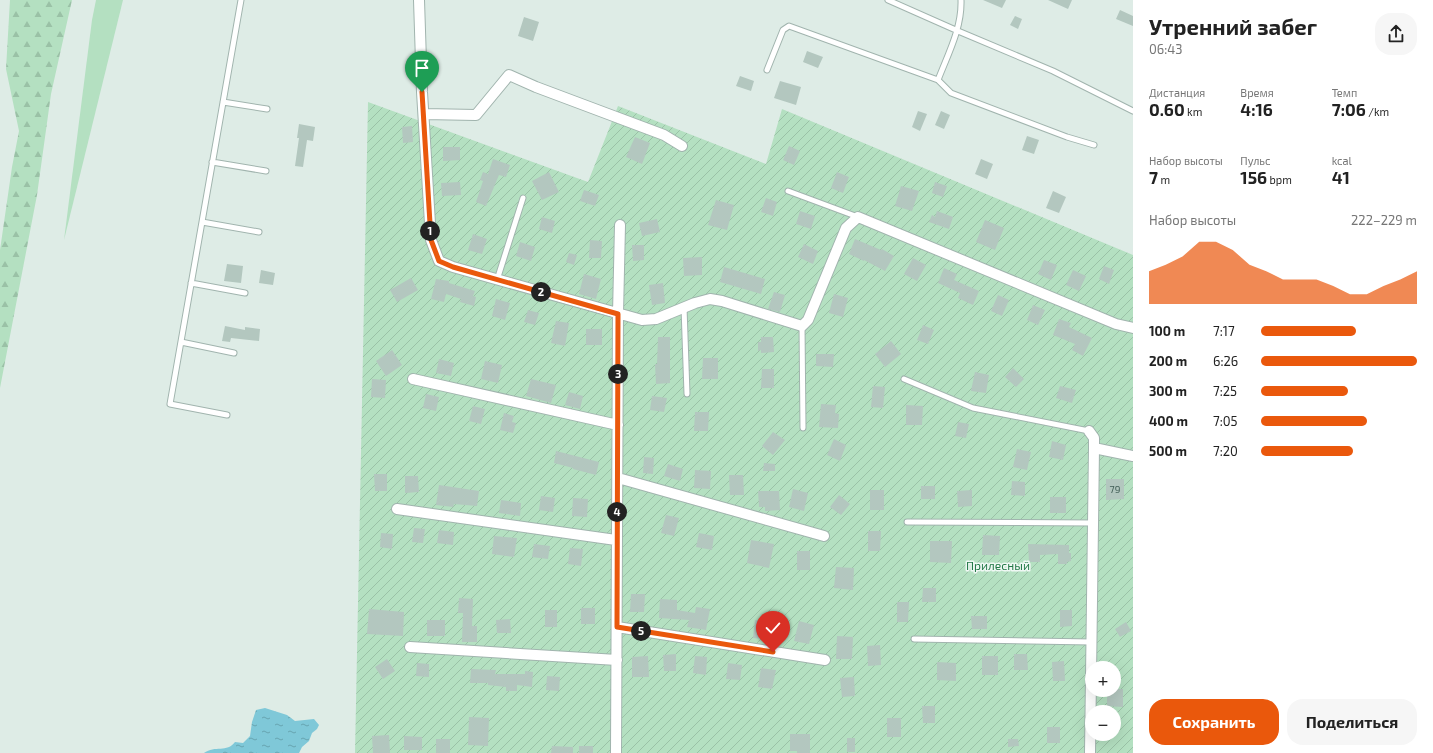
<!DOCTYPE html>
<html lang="ru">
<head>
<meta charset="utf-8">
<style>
  :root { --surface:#fff; --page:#f6f6f6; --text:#222; --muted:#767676; --accent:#ea580c }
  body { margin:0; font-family:"Exo 2",sans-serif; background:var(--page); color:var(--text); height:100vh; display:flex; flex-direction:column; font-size:15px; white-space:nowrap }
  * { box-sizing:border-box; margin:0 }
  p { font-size:13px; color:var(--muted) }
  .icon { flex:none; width:22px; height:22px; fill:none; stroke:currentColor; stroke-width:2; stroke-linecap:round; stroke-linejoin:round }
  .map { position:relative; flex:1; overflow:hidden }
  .details { display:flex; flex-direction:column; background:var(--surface); width:300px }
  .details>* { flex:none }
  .tools { position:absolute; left:1085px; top:661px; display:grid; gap:8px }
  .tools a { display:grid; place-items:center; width:36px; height:36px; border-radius:50%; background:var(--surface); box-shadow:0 4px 16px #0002; font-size:20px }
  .pin { position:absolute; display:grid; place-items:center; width:34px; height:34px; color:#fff; margin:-41px -17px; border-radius:50% 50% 50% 0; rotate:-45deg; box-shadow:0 0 4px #0007 }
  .pin .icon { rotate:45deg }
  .km { position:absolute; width:20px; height:20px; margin:-10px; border-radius:50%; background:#222; color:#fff; font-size:11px; line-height:20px; text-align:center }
  .round { display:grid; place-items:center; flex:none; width:42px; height:42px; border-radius:16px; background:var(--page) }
  .head { display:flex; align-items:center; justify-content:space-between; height:68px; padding:0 16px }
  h1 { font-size:22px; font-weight:700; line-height:30px }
  .metrics { display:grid; grid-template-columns:repeat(3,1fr); gap:6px; height:68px; padding:4px 16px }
  .metrics div { display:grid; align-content:center }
  .metrics b { font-size:17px; font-weight:700 }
  .metrics small { font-size:11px; font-weight:400 }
  .metrics p { font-size:11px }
  .chart { height:112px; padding:8px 16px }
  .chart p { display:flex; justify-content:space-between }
  .chart svg { width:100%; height:72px; margin-top:4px; fill:var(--accent); opacity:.7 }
  .cta { display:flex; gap:8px; margin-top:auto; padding:8px 16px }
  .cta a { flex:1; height:46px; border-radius:16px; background:var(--accent); color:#fff; font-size:16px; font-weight:700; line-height:46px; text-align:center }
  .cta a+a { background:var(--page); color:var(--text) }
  ul { padding:0 16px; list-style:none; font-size:13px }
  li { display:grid; grid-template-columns:64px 48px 1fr; align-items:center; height:30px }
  li i { height:10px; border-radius:5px; background:var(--accent) }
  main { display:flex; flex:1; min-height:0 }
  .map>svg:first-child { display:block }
  .grass { fill:#b4e0c1 }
  .forest { fill:url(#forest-firs) }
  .garden { fill:url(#garden-furrows); fill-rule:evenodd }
  .water { fill:url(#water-ripples) }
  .building { fill:#b3c7bf }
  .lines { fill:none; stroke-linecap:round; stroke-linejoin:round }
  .service-casing { stroke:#a1b4ae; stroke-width:7 }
  .minor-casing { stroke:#a1b4ae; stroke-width:12 }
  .service { stroke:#fff; stroke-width:5 }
  .minor { stroke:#fff; stroke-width:10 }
  .route-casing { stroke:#fff; stroke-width:8 }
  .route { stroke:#ea580c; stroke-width:5 }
  .labels { text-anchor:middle; stroke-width:3; stroke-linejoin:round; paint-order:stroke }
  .number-label { font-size:10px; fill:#436058 }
  .park-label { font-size:12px; fill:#237947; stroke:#eff8f4 }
</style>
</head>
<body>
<main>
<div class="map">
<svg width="1133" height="753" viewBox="0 0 1133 753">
  <defs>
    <pattern id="forest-firs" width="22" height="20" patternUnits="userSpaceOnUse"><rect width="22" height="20" fill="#b4e0c1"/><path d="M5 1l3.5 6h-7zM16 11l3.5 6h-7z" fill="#9ac1a6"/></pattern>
    <pattern id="garden-furrows" width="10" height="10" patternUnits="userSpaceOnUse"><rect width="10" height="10" fill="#b4e0c1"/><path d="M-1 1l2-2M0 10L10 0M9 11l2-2" fill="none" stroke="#9ac1a6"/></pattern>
    <pattern id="water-ripples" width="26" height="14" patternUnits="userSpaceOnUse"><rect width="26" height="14" fill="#7fc8d8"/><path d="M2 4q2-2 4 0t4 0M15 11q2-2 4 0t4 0" fill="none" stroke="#67a4b0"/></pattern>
  </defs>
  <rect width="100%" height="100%" fill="#deece6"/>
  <path class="grass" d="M96,0H123L64,240L92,20Z"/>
  <path class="forest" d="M10,0H72L51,94L37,195L0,388V250L12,167L19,131L6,69Z"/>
  <path class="garden" d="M368,102L588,182L618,106L766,164L782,109L1133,255V753H355ZM1092,668H1114V690H1092ZM1092,712H1114V734H1092Z"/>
  <path class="water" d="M265,708L287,715L295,721L314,719L319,725L317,729L312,733L309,741L302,747L299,753H204C215,745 227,753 235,742L243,743L250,736L252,722L256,710Z"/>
  <path class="building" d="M983,0H1006L1002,8Z
    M1048,0H1072L1068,9Z
    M1120,10L1133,16V26L1116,19Z
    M1015,16L1022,19L1018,29L1010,25Z
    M524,17L539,22L533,41L518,36Z
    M807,51L823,57L818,68L803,62Z
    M740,76L754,81L751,91L736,86Z
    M780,81L801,87L796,105L774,98Z
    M918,111L927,114L920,131L912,127Z
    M941,111L950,115L944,129L935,125Z
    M299,124L315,127L313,141L307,140L303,167L295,166L299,138H297Z
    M412,126L413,142L403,143L402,127Z
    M1027,136L1039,140L1034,154L1022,150Z
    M635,137L650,143L642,164L626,157Z
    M789,146L800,151L794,165L783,160Z
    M443,147H460V160L443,161Z
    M493,159L510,165L506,177L499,175L486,206L476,202L483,181L480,180L483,172L488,174Z
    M981,159L993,164L987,179L975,174Z
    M549,172L559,192L542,200L532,181Z
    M837,172L849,177L843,193L831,188Z
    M460,182L461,195L442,196L441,183Z
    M935,182L947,186L943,197L932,193Z
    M901,186L919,191L912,211L895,206Z
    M584,190L599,195L595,206L580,201Z
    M1053,191L1066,197L1059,213L1046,208Z
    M766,198L777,202L773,216L761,212Z
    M716,200L734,205L727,230L708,225Z
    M800,211L815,216L811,229L796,224Z
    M937,211L953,217L949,229L929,222L932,215L935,217Z
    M542,217L555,221L552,233L539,229Z
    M657,219L660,232L642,236L639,223Z
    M985,220L1004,228L995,250L976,242Z
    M473,234L487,239L482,254L468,250Z
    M855,239L881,250L882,249L894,256L885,271L864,260V261L849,254Z
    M590,240L602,241L601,258H589Z
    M520,242L535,247L531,261L516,256Z
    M804,244L818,251L813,264L798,257Z
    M632,245H644V260L633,261Z
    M569,253L577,255L574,265L566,262Z
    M702,257V275L684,276L683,258Z
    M913,258L926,265L917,281L904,274Z
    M1044,260L1057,265L1051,280L1038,274Z
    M227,264L243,266L241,283L224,281Z
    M1104,266L1114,270L1109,284L1099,279Z
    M724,267L765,279L761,294L720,282Z
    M944,268L957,274L954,280L979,291L973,305L958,298L960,293L938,283Z
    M261,270L275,273L273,285L259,283Z
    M1073,270L1086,276L1079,291L1066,285Z
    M584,274L601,279L596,299L579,294Z
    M411,278L418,290L397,302L390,290Z
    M436,279L449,281V283L475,291L473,296L476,297L474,306L460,302L461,299L446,294L444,302L431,299Z
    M663,283L665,303L652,305L649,285Z
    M774,292L785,295L780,312L768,309Z
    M834,294L848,298L843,317L829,313Z
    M998,295L1009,300L1002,316L991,311Z
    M496,299L510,303L505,320L492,316Z
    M1033,305L1045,310L1038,325L1027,320Z
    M528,310L539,313L535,325L524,322Z
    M1059,319L1071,323L1069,327L1092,338L1083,356L1072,350L1075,344L1053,335Z
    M556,321L569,323L565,346L551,343Z
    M923,325L934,330L928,344L917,340Z
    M225,326L245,330V327L260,329L259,341L231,338L230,342L222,341Z
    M586,329H602V345H586Z
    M658,337H670V383L656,384L655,364H657Z
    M761,337H773L774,352L761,353V350L758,351V342H761Z
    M891,341L901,354L885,367L875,354Z
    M392,350L402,365L386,376L376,361Z
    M816,354H834L833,367L816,366Z
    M703,358H718V379H702Z
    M439,359L454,363L451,376L436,373Z
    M485,361L502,365L498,383L481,379Z
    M1013,368L1024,379L1016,387L1005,377Z
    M762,369H774V388H761Z
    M975,372L989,375L986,393L971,391Z
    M372,379L386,380L385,398L371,397Z
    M531,379L556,385L551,403L526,396Z
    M873,386L885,387L883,408L871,407Z
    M1060,386L1076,390L1072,403L1056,398Z
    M569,392L583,396L580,409L565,405Z
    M426,394L439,397L436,411L423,408Z
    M652,396L667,398L664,412L650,410Z
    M821,404L836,405L835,413L839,414L838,428L819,427Z
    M906,405L923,406L922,425H906Z
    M473,406L485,409L481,424L469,421Z
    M695,412H709L708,431H694Z
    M504,413L514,416L512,422L516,423L513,433L500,430Z
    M958,422L969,424L966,438L955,436Z
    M773,432L785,440L773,455L762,446Z
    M834,439L846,445L840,461L827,455Z
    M1052,441L1066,445L1063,460L1049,457Z
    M1017,449L1031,452L1027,470L1013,467Z
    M556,451L599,462L596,475L573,469V468L554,463Z
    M644,457L654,458L653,474L643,473Z
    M764,463L775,464V471H763Z
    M668,464L683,469L680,481L664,476Z
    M695,470L711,471L710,489L694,488Z
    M374,474H387V491H375Z
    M729,475H743L744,495H730Z
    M405,476H418L419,492L405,493Z
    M1106,479H1124V499L1106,500Z
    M1012,481L1025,482V496L1011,495Z
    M439,485L479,491L477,506L454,504L453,507L436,505Z
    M921,486H935V499H921Z
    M793,489L808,493L804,511L789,507Z
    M870,490H884V510H870Z
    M972,490V506L958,507L957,491Z
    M758,491H779L780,510L765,511V507H759Z
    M839,495L850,504L841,515L830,507Z
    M541,496L555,498L553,512L539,510Z
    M1050,497H1066V513H1050Z
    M573,498L588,499L587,517L572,516Z
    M501,500L521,503L520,516L499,513Z
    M666,515L679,518L674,536L661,533Z
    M414,528L425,529L423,543L412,542Z
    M439,530L454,532L453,545L437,543Z
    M868,531H881L880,551H868Z
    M381,533L393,534L392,549L380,547Z
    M699,533L714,536L712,550L696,547Z
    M983,535L1000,536L999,555H982Z
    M494,536L517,538L514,557L492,554Z
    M751,540L774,544L769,568L747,563Z
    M930,541H952L951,563L930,562Z
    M534,544L550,546L548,559L532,557Z
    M1028,544L1069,545V553H1071V561L1067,562V564H1058V554L1040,555V562H1029Z
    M570,548L583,549L581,566L568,564Z
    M797,551H810V570H797Z
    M836,567L854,568L853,590L834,588Z
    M923,588H936V602H922Z
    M631,594H645L644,612H630Z
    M459,598L473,599L472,626H477V642H462L463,613H458Z
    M660,599L677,600V610L695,613L696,607L710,609L706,630L687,627L689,620L659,618Z
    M897,602H909L908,622H897Z
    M581,608H595V624H581Z
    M369,609L404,612L403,636L367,634Z
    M545,610H557V627H545Z
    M1060,610H1072V626L1060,627Z
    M971,616H987V629H972Z
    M510,619L511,633H497L496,620Z
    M427,620H445V636H427Z
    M755,620L766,621L765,639L753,638Z
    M799,621L814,625L809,644L794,641Z
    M1126,622L1131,631L1120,637L1115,629Z
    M837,636L853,637L852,659H836Z
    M880,645L881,665L868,666L867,646Z
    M676,654V671H664L663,655Z
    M1014,654H1027L1028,670H1014Z
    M648,656L649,677H632V657Z
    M695,656L707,657L706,675L693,673Z
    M982,656H998V675H982Z
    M387,659L395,671L383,679L375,667Z
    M1064,661L1065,681H1053L1052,662Z
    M937,662L956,663V681L937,680Z
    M417,663L429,664V677L416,676Z
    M728,663L742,665L740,680L726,679Z
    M761,668L776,670L772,689L758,687Z
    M471,669L496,670L495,674H525V671L533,672L532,687L517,685V691H506V687L488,685V683H470Z
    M547,676L560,677L559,691L546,690Z
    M854,677L855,696L842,697L840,678Z
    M1114,689H1123V707L1107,706V690H1114Z
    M922,706H935V723H923Z
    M469,717L489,718L488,746L468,745Z
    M887,718H901V737H887Z
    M1047,727H1060V743H1047Z
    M790,734H810V753H797V751H790Z
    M389,735L390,753H373L372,736Z
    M404,736L422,737V750H404Z
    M847,738H855V752H847Z
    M436,739H450V753H436Z
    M1008,739H1018L1019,746L1008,747Z
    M552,746L573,747V753H551Z
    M579,746H593V753H579Z"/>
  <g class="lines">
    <g class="service-casing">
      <path id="service" d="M888,0L958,31L1053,71L1133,111
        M767,70L783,30L789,26L938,80C948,54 962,28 961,0
        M938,80L951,93L1067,137L1094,145
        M223,102L267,109
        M212,162L266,171
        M788,191L858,217
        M202,222L259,232
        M497,280L523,198
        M191,283L245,293
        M684,307L687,394
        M802,326L803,428
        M181,342L234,353
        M904,379L973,408L1089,431
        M227,415L170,404L241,0
        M907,522L1094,523
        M914,639L1092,642"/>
    </g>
    <g class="minor-casing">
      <path id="minor" d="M419,0L422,92L431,240L439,261L453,267L642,320L656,319L695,303L710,299L722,301L802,326L808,320L846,228L858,217L1116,324L1133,328
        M424,114L476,115L509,75L536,87L664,135L682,146
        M413,379L618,425
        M1089,431L1094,438V448L1133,456
        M618,478L824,536
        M397,509L616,540
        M617,627L825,660
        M410,647L617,660
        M616,753L618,314L620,225
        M1090,753L1094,448"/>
    </g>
    <use href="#service" class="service"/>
    <use href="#minor" class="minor"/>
  </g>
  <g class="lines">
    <g class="route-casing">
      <path id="route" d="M422,92L431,240L439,261L453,267L618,314L617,627L773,652"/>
    </g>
    <use href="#route" class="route"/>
  </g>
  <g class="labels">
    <g class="number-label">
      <text x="1115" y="493">79</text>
    </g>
    <g class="park-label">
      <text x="998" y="570">Прилесный</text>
    </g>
  </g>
</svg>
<div class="tools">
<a>+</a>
<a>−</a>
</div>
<div class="pin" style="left:422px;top:92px;background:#1e9e55"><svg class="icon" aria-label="arrive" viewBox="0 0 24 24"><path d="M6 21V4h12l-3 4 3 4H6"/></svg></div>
<div class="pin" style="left:773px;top:652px;background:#d93025"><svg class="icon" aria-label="check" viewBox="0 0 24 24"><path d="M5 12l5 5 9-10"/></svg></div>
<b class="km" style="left:430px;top:231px">1</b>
<b class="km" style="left:541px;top:292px">2</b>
<b class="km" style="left:618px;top:374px">3</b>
<b class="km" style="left:617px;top:512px">4</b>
<b class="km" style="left:641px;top:631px">5</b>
</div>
<section class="details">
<div class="head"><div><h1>Утренний забег</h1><p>06:43</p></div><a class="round"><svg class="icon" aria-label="share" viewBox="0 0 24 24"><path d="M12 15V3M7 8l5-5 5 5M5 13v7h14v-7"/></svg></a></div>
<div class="metrics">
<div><p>Дистанция</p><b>0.60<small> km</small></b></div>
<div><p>Время</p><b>4:16</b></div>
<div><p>Темп</p><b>7:06<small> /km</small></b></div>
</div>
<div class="metrics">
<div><p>Набор высоты</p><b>7<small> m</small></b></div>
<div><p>Пульс</p><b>156<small> bpm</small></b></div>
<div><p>kcal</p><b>41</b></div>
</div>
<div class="chart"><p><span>Набор высоты</span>222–229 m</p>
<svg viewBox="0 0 160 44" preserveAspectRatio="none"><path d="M0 44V24L10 20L20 15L30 6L40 6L50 11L60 20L70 24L80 29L90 29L100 29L110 33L120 38L130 38L140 33L150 29L160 24V44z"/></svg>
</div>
<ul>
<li><b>100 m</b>7:17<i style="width:61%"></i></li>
<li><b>200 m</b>6:26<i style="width:100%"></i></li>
<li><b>300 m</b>7:25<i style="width:56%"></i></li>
<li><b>400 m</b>7:05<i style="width:68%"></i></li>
<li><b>500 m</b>7:20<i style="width:59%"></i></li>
</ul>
<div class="cta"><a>Сохранить</a><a>Поделиться</a></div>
</section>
</main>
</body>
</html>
